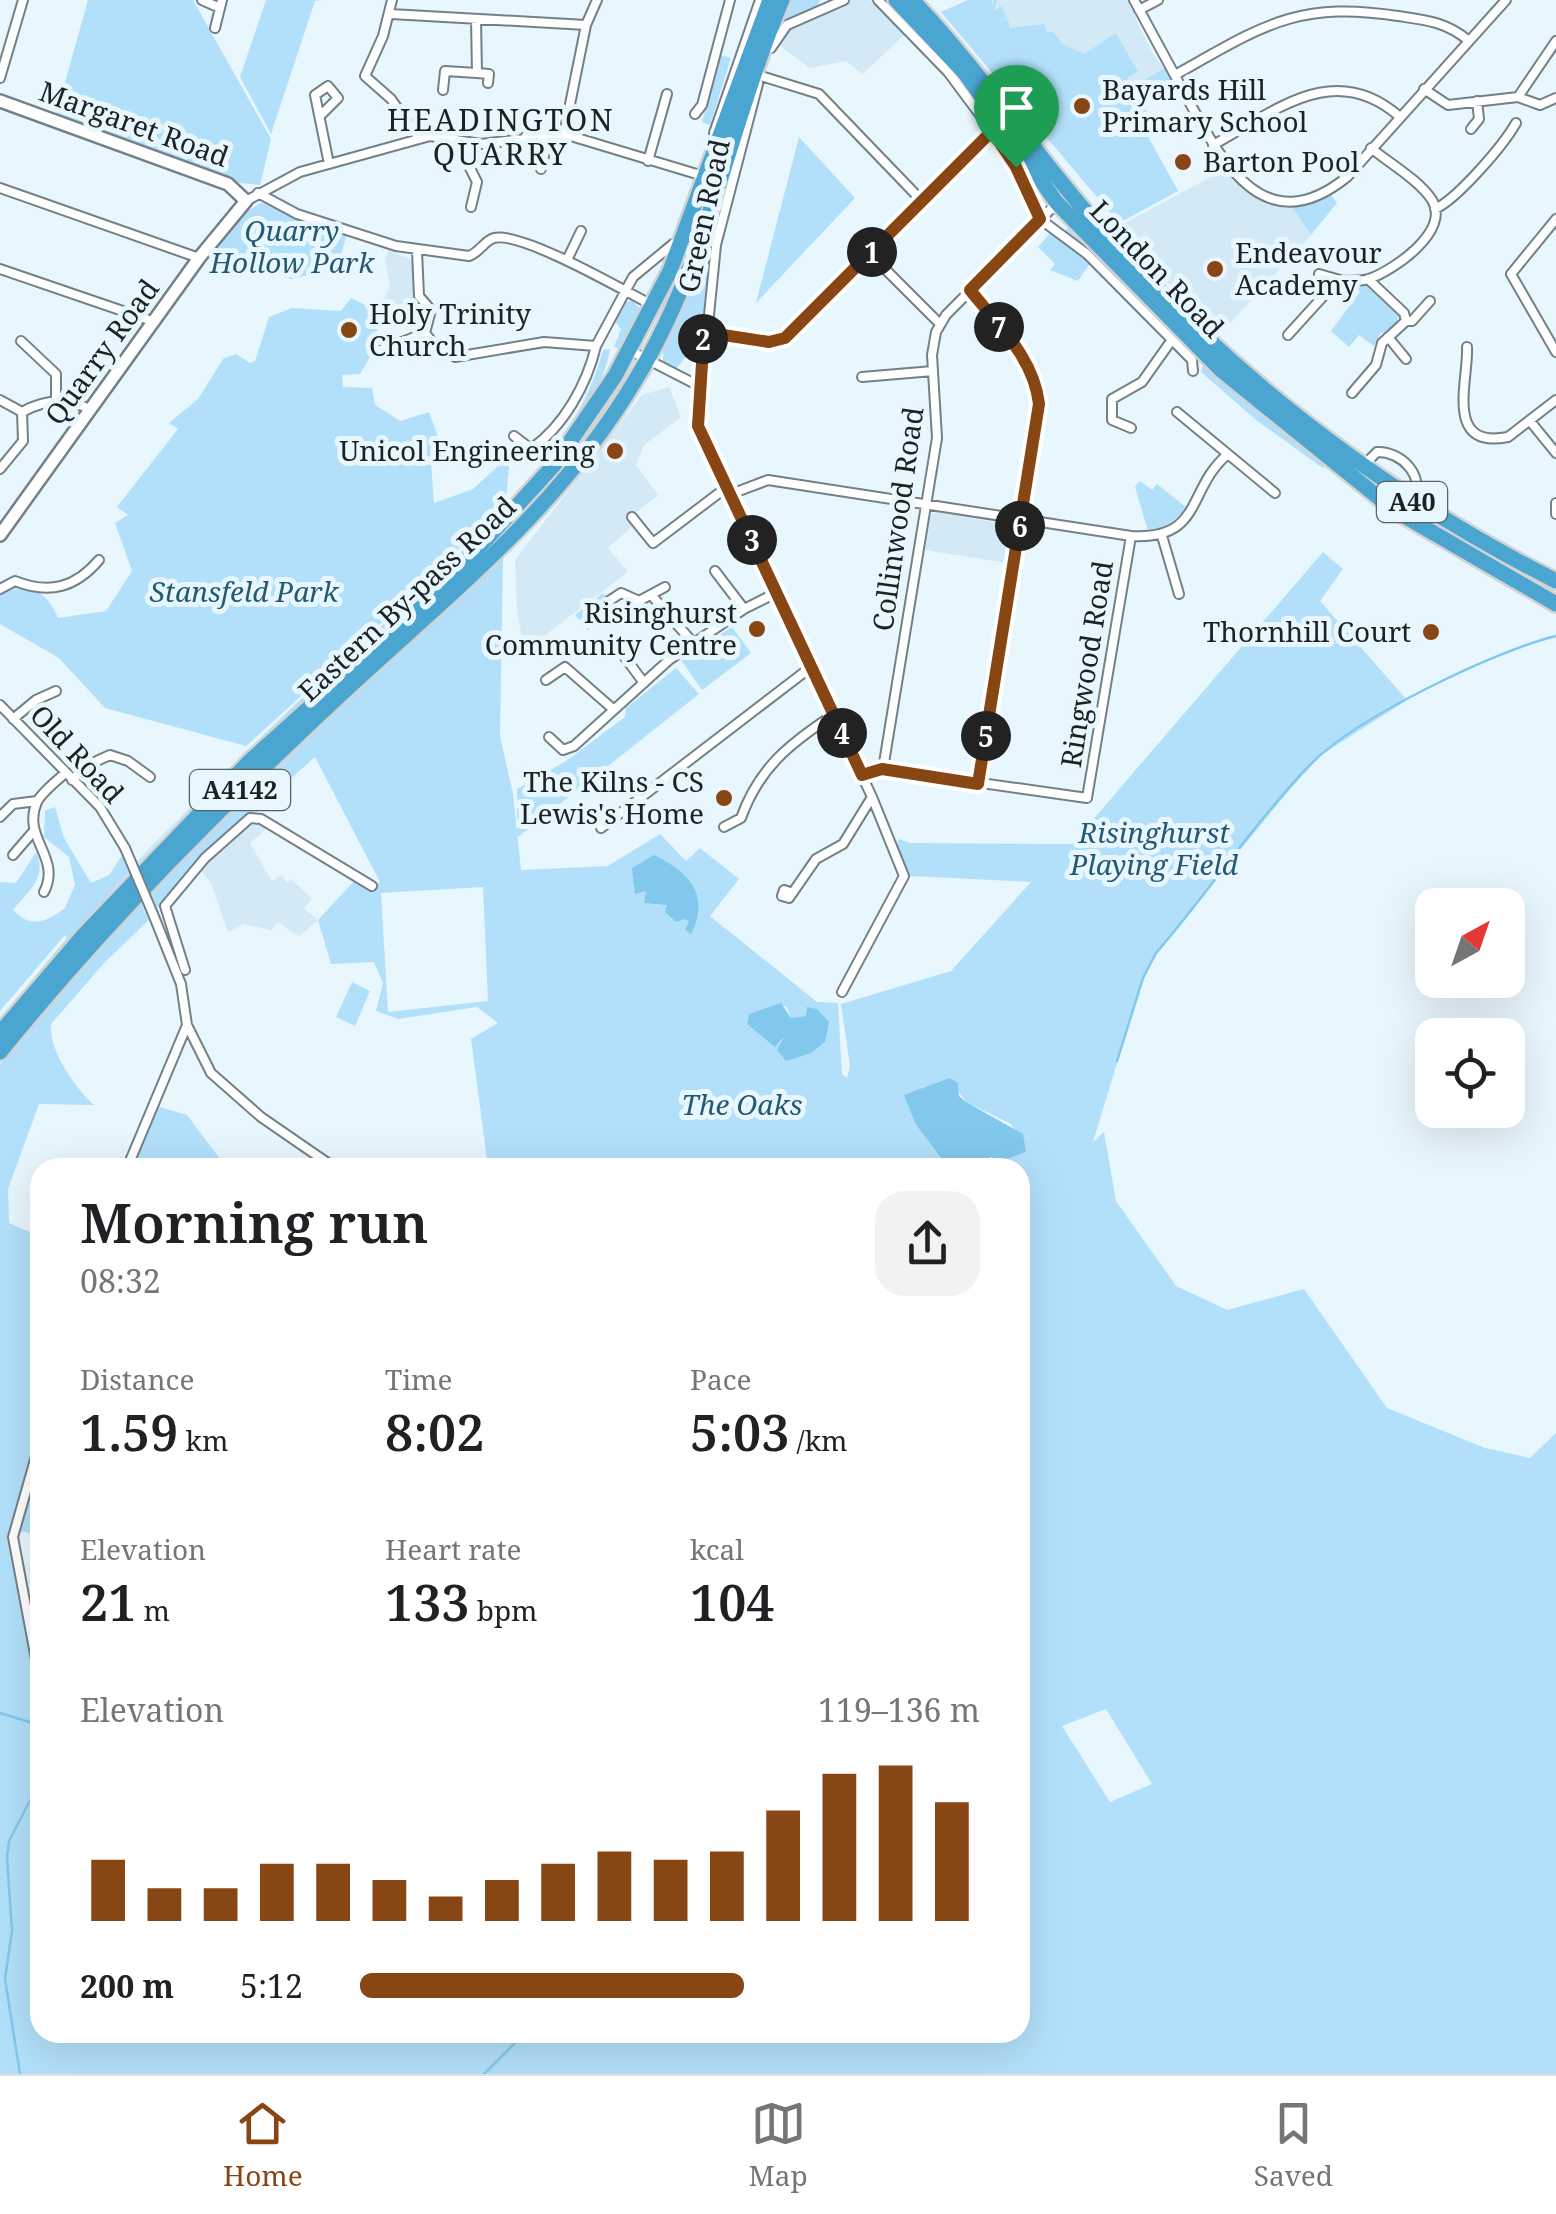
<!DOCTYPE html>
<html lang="en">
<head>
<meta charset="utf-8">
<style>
  :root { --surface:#fff; --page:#f2f2f2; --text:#202124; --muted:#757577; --line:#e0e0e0; --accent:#884614 }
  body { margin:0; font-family:"Noto Serif",serif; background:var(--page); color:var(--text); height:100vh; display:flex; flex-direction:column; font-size:38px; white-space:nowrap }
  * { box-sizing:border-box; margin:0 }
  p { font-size:32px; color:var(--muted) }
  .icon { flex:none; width:55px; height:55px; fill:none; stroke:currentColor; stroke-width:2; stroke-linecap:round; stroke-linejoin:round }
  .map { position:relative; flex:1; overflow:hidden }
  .drawer { position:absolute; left:30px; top:1158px; width:1000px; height:885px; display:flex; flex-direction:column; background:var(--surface); border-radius:30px; box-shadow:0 10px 40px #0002 }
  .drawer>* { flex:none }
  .needle { width:65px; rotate:40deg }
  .tools { position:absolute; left:1415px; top:888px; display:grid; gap:20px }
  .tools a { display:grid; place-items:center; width:110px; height:110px; border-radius:20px; background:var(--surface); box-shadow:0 10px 40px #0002; font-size:50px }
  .pin { position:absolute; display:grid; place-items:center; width:85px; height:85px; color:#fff; margin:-102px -42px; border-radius:50% 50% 50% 0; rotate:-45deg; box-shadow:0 0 10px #0007 }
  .pin .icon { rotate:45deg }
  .km { position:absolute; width:50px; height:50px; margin:-25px; border-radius:50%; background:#222; color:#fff; font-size:28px; line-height:50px; text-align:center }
  .round { display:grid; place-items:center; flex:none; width:105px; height:105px; border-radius:30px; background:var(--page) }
  .headline { display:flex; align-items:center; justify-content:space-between; height:170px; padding:0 50px }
  h1 { font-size:55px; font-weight:600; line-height:75px }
  .metrics { display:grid; grid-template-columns:repeat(3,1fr); gap:15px; height:170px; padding:10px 50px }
  .metrics div { display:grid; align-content:center }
  .metrics b { font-size:50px; font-weight:600 }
  .metrics small { font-size:28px; font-weight:400 }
  .metrics p { font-size:28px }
  .chart { height:280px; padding:20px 50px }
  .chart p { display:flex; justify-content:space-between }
  .chart svg { width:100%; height:180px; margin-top:10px; stroke:var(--accent); stroke-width:6 }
  ul { padding:0 50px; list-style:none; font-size:32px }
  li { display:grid; grid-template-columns:160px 120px 1fr; align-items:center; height:75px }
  li i { height:25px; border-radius:12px; background:var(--accent) }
  .tabs { display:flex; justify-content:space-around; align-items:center; height:140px; border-top:2px solid var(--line); background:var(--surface); font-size:28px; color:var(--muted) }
  .tabs a { display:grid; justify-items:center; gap:5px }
  .tabs .current { color:var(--accent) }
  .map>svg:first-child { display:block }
  .built { fill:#d3e9f5 }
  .green { fill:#b2e0fa; fill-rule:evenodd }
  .water { fill:#82c8ed }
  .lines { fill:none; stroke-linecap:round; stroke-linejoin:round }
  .stream { stroke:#82c8ed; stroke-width:2.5 }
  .street-casing { stroke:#748087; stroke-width:12 }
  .secondary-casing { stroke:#748087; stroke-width:16 }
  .highway-casing { stroke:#d2d3d3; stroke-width:20 }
  .street { stroke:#fff; stroke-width:8 }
  .secondary { stroke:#fff; stroke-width:11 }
  .highway { stroke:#4aa5d1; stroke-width:15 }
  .street-bridge-casing { stroke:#748087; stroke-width:12; stroke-linecap:butt }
  .street-bridge { stroke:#fff; stroke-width:8 }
  .route-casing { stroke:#fff; stroke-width:20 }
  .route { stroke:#884614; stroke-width:12 }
  .poi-dot { fill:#884614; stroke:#e8f6fe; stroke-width:4 }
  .labels { text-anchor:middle; stroke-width:10; stroke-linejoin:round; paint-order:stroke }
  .shield { fill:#e8f6fe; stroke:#596165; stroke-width:2.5 }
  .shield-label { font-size:25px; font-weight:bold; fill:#1c2124 }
  .poi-label { font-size:28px; fill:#1c2124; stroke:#e8f6fe; text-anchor:start }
  .street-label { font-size:28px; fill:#1c2124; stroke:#e8f6fe }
  .park-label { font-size:28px; font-style:italic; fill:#245973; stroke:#e8f6fe }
  .neighbourhood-label { font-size:30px; letter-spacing:2.5px; fill:#1c2124; stroke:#e8f6fe }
</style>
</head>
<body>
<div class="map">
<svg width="1556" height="2074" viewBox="0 0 1556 2074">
  <rect width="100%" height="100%" fill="#e8f6fe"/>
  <path class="built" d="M852,0H870L906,33L863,74L846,61L810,68L775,42L783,31Z
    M968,0H1127L1152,52L1171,80L1139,98L1148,114L1139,120L1178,191L1119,223L941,12Z
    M1222,171L1254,196L1290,204L1311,235L1218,336L1140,253L1121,225Z
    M389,250L414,261L416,304L405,319L378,311L390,287L385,258Z
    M669,387L681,417L644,445L636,465L658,495L634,514L635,524L608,548L628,572L524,651L517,609L515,560L642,395Z
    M936,512L1012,525L1008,563L925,550L931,515Z
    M250,818L264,821L265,830L250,843L272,881L282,875L287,883L291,879L312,899L304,909L318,920L299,936L277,922L271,930L243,924L228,932L211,883L199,868Z"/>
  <path class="green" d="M88,0H193L271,139L260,185L239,183L56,115Z
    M266,0H323L315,1L271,134L240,77Z
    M791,0H820L817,7L779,25L768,49L711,260L701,337L673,373L663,362V349L772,34Z
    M968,0H992V7L994,0H997L994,11L1001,6L1008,20L999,17L1009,22V28L1044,24L1047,33L1052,31L1063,44L1084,54L1116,33L1138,72L1127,78L1132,87L1165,68L1171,80L1139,98L1148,114L1139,120L1178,191L1119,223L941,12Z
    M720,55L731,58L710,125L702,122Z
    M799,137L855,198L756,303Z
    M1331,195L1337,203L1311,235L1290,204Z
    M261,203L347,233L337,269L291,279L216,251L242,214Z
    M1071,225L1226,381L1322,462L1324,469L1256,420L1201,372L1203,365L1065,231Z
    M1051,232L1091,262L1078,281L1050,270L1055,264L1038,247Z
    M1352,284H1365L1399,315L1396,325L1380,334L1374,346L1359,335L1349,347L1331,331L1360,292Z
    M351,298L379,312L376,347L360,374L342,375L343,387L372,388L375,405L400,421L429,412L442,448L430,449L434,503L473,489L510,455L506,500L419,589L246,746L105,708L59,658L0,624V593C28,582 47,590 58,618L106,611L132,571L115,523L128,515L117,507L178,429L169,423L198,399L224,358L236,354L250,363L255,361L269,317L292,308L341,311Z
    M632,300L642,311L624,351L614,347L621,329L614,320L623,303Z
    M610,349C605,385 577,418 556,447C462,570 338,664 228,771C148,848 74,932 2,1016L67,938L65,935L0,1011V882L16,883L36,852C48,877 28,892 13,910C30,929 47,922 65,908L75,885L69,857L44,837L45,811L55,807L64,838L91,883L109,875L123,854L128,871C190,807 253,744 318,683C413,594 570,480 603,350Z
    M631,371L616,404L523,523L168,852L513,520L518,521L515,517Z
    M1140,481L1152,490L1157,484L1187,508L1169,525L1148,531L1135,487Z
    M1323,552L1343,569L1320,601L1407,700L1315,759L1156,952L1143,978L1093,1142L1104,1132L1116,1201L1176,1286L1227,1310L1304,1289L1387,1408L1485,1448L1530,1458L1556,1433V2074H0V1064L140,901L149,920L105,962L51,1024C48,1049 75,1088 94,1105L39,1104L8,1189L9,1223L32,1233L40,1230V1535L20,1531L21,1523L13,1537L40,1680V2032H1020V1187L1028,1183L1020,1175V1168L1006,1163L1007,1159L1026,1152L1011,1124L966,1102L949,1078L922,1088L908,1099L916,1125L948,1167H488L471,1039L498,1023L477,1007L398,1019L376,1011L383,983L374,962L331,964L318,920L356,879L372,889L380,882L315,757L267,800V809L259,808L243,818L157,908L150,890L263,778L503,557L500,736L513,794L521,870L608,866L660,834L686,861L700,848L739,879L710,916L817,1002L838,1003L842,1074L847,1078L850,1066L841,1004L951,971L1031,882L910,876L896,849L899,839L910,843L1072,844ZM483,887L488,1001L388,1012L381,893ZM786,1006L791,1018L806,1016L776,1046L747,1024L749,1014ZM1106,1709L1152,1784L1110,1802L1062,1726Z
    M603,593L615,608L588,630L575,615Z
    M732,627L751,653L702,690L681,660Z
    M676,668L699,694L517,838V789L566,761L625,717L626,708Z
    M352,982L370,991L355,1026L336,1017Z
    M153,1105L187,1115L226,1167L127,1168Z"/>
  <path class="water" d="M654,855C689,872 711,895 691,934L685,930L689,922L685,919L676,922L665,912L667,905L644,903L646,891L635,894L632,868Z
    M781,1003L791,1018L806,1016L807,1007L817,1009L829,1022L825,1042L811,1053L786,1061L777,1050L784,1037L775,1047L747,1024L749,1014Z
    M949,1078L958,1083L959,1096L966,1102L1023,1134L1026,1152L1007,1159L1012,1167H998V1160L991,1157L977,1167H948L916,1125L904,1095Z"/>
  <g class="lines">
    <path class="stream" d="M1117,1061L1143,978L1156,953C1210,891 1255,821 1312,763C1356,718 1494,651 1556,636
      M0,1713L39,1725L40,1730
      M37,1778L40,1736
      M20,2074L5,1979L12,1931L7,1857L9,1841L36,1789
      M484,2074L526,2032"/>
    <g class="street-casing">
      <path id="street" d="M202,0L220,8
        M392,0L383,36L365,76L391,99L418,137
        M878,0L948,72L992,131L1016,167L1040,219L1087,254L1192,360L1193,371
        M1134,0C1151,32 1169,64 1186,96C1220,158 1263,245 1347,177L1506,0
        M1139,10L1158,0
        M391,14L586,25
        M476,19L477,73L489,74L488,83
        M215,28L222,0
        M771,48L787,25L844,0
        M1175,75C1261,27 1296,0 1398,16C1426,20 1447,22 1469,41
        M761,76L819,94L922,201
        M0,78L23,0
        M758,84L716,245L698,425L872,797L904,876L842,992
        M1424,89L1448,105L1518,97L1540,105L1556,98
        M443,90L445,71L477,73
        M1518,97L1556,41
        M322,114L338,98L328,86L315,95L329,164
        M695,114L702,105L730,0
        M1471,129L1479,119L1477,101
        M714,133L760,0
        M564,134L586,25L597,0
        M456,140L477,182L471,207
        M1213,145C1276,111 1334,59 1400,117
        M510,148L526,146V136
        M648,161L667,94
        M541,169L549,134
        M0,188L199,258
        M258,193L297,214L396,246L469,256C480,252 484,241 494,238C521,231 623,290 650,304
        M246,201L300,172L430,136L481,144L564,134L700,175
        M1435,209C1457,199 1503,146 1516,123
        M1556,219L1511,274L1556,352
        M417,251L419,296L431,310L425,333
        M870,254L939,323
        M567,260L581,231
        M0,269L155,322
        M1319,274L1340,280
        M969,290C998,325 1034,358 1039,404L978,785
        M1406,321H1412L1430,301
        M704,332L769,342L785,338L992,131
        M425,333L434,344L455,357L544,342L596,346
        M1288,335L1337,281C1347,280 1360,282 1369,279C1394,270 1451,231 1432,200C1419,180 1389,163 1371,148
        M1388,337L1406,359
        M21,341L56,374V402
        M596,346L633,277L673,244
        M1467,347C1469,379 1443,450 1508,437L1556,400
        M381,350L425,333
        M629,350L699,386
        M862,377L933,371
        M1352,393L1376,365L1382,343L1406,321L1404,313L1368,279
        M0,400L22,412C44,400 68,397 91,410
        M1177,412L1275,493
        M1530,421L1556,453
        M1131,428L1112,420V399L1142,382L1171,341
        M514,436L531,449C564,426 587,384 596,346
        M1362,467L1377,452C1401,451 1426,476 1413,500
        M0,469L23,441L22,412
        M731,494L768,480L1131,536C1204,540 1186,489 1228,454
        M1556,503V514
        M632,517L653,543L727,487
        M1162,536L1179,594
        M715,571L744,609
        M0,589L15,581C50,595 76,587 99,560
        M653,597L695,645
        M609,601L621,593L639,601L665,587
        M621,652L644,683
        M546,680L565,667L613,709
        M0,705L100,807L125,848
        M13,719L36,700L56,691
        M549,737L563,750L574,746L669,660L744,609L776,593
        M883,769L937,438L932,355L936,332L946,315L1057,203
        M862,775L883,769L1087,798L1131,536
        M72,780L88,765L110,755L128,761L150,777
        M0,817L13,804L37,801
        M724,827L741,818C759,768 789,744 833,715
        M601,828L811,667
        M13,855L32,833
        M44,892C62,857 21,838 37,802C42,792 57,781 65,773
        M790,892L784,890L782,896L789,898L816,859L843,844L872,797
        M153,914L181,984L187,1025L211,1073L261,1117L335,1168
        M185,970L165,906L205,858L250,818L261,819L372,886
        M127,1168L187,1025
        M40,1442L13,1537L40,1681"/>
    </g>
    <g class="secondary-casing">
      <path id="secondary" d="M0,101L228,184L246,201L199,258L0,535"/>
    </g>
    <g class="highway-casing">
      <path id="highway" d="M896,0L964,72L1057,203L1221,370L1394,510L1556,604
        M912,0C976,66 1026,142 1086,212C1218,367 1374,489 1556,581
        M0,1033L82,937L250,761L442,588L554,465L615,376L670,271L770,0
        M0,1052C106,921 226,801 349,687C456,588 560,507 636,379C708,261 729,126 782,0"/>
    </g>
    <use href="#street" class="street"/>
    <use href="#secondary" class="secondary"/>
    <use href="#highway" class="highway"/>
    <g class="street-bridge-casing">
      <path id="street-bridge" d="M125,848L153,914"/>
    </g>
    <use href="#street-bridge" class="street-bridge"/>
  </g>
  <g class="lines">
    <g class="route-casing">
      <path id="route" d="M992,131L1016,167L1040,219L970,290C998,325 1034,358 1039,404L978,784L882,769L862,775L698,426L704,332L769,342L785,338Z"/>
    </g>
    <use href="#route" class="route"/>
  </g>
  <g class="poi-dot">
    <circle cx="1082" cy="106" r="10"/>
    <circle cx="1183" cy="162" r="10"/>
    <circle cx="1215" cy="269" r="10"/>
    <circle cx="349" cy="330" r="10"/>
    <circle cx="615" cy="451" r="10"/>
    <circle cx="757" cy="629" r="10"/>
    <circle cx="1431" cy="632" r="10"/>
    <circle cx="724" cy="798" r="10"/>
  </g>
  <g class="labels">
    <g class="shield">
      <rect x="1377" y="482" width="70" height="40" rx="8"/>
      <rect x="190" y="770" width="100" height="40" rx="8"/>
    </g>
    <g class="shield-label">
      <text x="1412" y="511">A40</text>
      <text x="240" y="799">A4142</text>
    </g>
    <g class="poi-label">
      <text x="1102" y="100">Bayards Hill<tspan x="1102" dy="32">Primary School</tspan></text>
      <text x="1203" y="172">Barton Pool</text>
      <text x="1235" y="263">Endeavour<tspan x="1235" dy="32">Academy</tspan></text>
      <text x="369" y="324">Holy Trinity<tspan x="369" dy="32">Church</tspan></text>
      <text x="595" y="461" text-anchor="end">Unicol Engineering</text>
      <text x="737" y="623" text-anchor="end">Risinghurst<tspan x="737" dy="32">Community Centre</tspan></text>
      <text x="1411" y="642" text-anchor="end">Thornhill Court</text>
      <text x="704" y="792" text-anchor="end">The Kilns - CS<tspan x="704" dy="32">Lewis's Home</tspan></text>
    </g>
    <g class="street-label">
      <text transform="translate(134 124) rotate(20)" y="10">Margaret Road</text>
      <text transform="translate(704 216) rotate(-78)" y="10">Green Road</text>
      <text transform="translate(1157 269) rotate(46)" y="10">London Road</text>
      <text transform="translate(102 352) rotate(-54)" y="10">Quarry Road</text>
      <text transform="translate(898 519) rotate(-82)" y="10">Collinwood Road</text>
      <text transform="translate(407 599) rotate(-43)" y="10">Eastern By-pass Road</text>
      <text transform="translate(1087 664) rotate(-81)" y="10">Ringwood Road</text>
      <text transform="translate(77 754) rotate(47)" y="10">Old Road</text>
    </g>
    <g class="park-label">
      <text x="292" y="241">Quarry<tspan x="292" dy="32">Hollow Park</tspan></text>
      <text x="244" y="602">Stansfeld Park</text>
      <text x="1154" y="843">Risinghurst<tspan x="1154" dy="32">Playing Field</tspan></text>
      <text x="742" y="1115">The Oaks</text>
    </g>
    <g class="neighbourhood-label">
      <text x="501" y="131">HEADINGTON<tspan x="501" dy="34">QUARRY</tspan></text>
    </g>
  </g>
</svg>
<div class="tools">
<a><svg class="needle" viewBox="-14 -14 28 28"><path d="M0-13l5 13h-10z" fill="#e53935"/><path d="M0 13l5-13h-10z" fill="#757577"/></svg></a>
<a><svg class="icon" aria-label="locate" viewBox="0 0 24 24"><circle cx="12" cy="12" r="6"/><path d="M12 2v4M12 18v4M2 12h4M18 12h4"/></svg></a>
</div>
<div class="pin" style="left:1016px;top:167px;background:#1e9e55"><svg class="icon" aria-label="arrive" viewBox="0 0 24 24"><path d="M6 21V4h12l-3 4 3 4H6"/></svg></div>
<b class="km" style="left:872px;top:252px">1</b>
<b class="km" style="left:703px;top:339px">2</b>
<b class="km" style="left:752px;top:540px">3</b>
<b class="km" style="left:842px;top:733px">4</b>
<b class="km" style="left:986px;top:736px">5</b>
<b class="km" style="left:1020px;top:526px">6</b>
<b class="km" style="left:999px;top:327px">7</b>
<section class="drawer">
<div class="headline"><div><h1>Morning run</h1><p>08:32</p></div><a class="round"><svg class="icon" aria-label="share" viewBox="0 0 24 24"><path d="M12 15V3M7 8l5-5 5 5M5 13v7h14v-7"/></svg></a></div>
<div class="metrics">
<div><p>Distance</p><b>1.59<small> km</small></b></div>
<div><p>Time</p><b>8:02</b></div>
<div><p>Pace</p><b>5:03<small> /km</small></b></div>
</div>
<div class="metrics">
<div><p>Elevation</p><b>21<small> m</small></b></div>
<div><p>Heart rate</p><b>133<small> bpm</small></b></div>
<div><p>kcal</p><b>104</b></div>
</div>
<div class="chart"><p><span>Elevation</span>119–136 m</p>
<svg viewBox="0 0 160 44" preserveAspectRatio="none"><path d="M5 44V29M15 44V36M25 44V36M35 44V30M45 44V30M55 44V34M65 44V38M75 44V34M85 44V30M95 44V27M105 44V29M115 44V27M125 44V17M135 44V8M145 44V6M155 44V15"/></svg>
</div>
<ul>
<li><b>200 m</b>5:12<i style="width:62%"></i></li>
</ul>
</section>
</div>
<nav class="tabs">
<a class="current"><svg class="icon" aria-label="home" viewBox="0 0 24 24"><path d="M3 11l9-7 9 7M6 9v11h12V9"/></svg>Home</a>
<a><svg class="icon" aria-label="map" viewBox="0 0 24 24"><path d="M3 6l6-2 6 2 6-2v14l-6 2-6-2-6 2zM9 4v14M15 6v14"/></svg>Map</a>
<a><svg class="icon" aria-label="saved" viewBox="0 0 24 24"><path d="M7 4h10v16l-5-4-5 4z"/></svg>Saved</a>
</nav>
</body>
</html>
